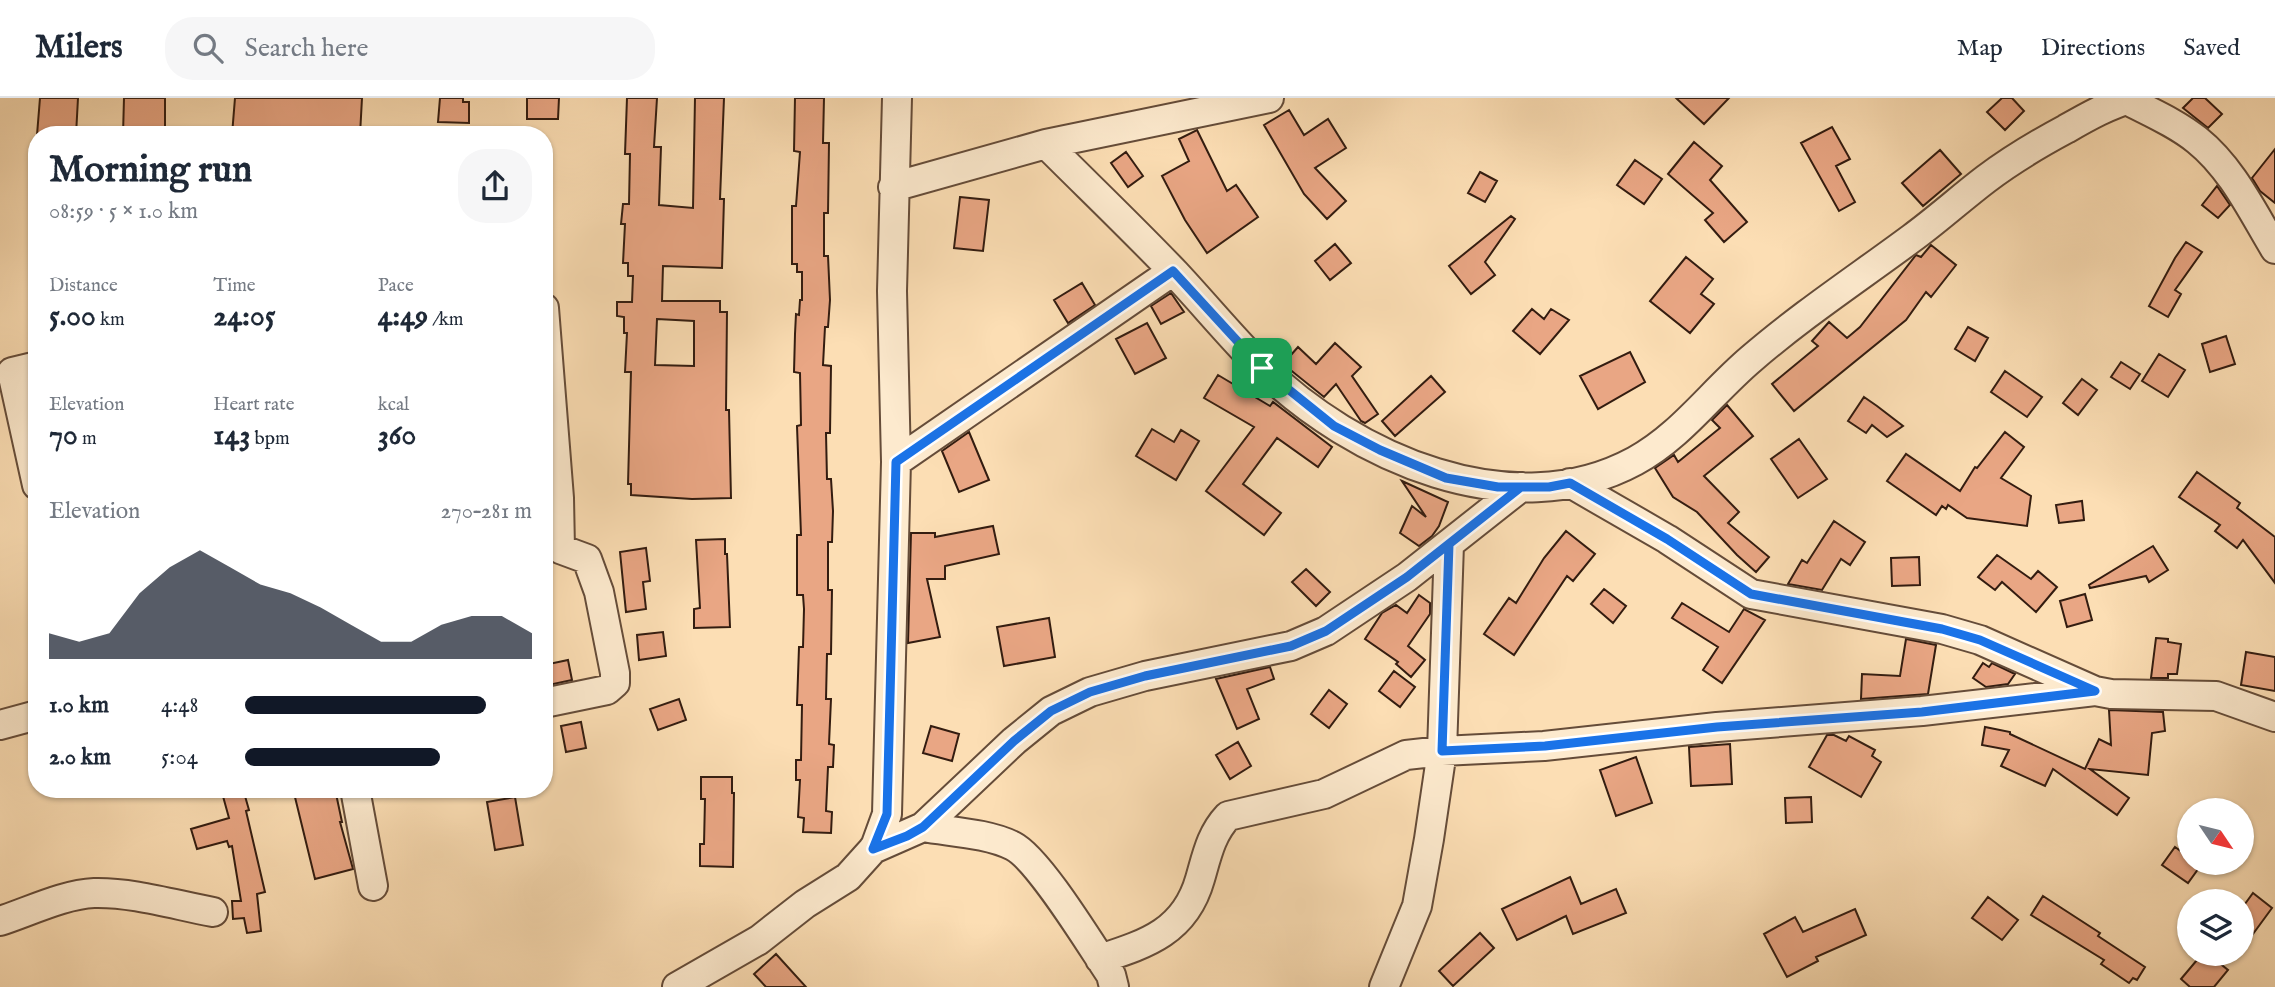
<!DOCTYPE html>
<html lang="en">
<head>
<meta charset="utf-8">
<style>
  :root { --surface:#fff; --page:#f6f6f7; --text:#1f2937; --muted:#747a83; --line:#e0e1e3; --accent:#111827 }
  body { margin:0; font-family:"IM FELL English",serif; background:var(--page); color:var(--text); height:100vh; display:flex; flex-direction:column; font-size:26px; white-space:nowrap }
  * { box-sizing:border-box; margin:0 }
  p { font-size:23px; color:var(--muted) }
  .icon { flex:none; width:38px; height:38px; fill:none; stroke:currentColor; stroke-width:2; stroke-linecap:round; stroke-linejoin:round }
  .map { position:relative; flex:1; overflow:hidden }
  .side { position:absolute; left:28px; top:28px; width:525px; height:672px; display:flex; flex-direction:column; background:var(--surface); border-radius:28px; box-shadow:0 2px 5px #0004 }
  .side>* { flex:none }
  .needle { width:46px; rotate:125deg }
  .tools { position:absolute; left:2177px; top:700px; display:grid; gap:14px }
  .tools a { display:grid; place-items:center; width:77px; height:77px; border-radius:50%; background:var(--surface); box-shadow:0 2px 5px #0004; font-size:35px }
  .pin { position:absolute; display:grid; place-items:center; width:60px; height:60px; color:#fff; margin:-30px; border-radius:14px; box-shadow:0 4px 10px #0006 }
  .round { display:grid; place-items:center; flex:none; width:74px; height:74px; border-radius:28px; background:var(--page) }
  .overview { display:flex; align-items:center; justify-content:space-between; height:119px; padding:0 21px }
  h1 { font-size:38px; font-weight:700; line-height:52px }
  .figures { display:grid; grid-template-columns:repeat(3,1fr); gap:10px; height:119px; padding:7px 21px }
  .figures div { display:grid; align-content:center }
  .figures b { font-size:30px; font-weight:700 }
  .figures small { font-size:19px; font-weight:400 }
  .figures p { font-size:19px }
  .chart { height:196px; padding:14px 21px }
  .chart p { display:flex; justify-content:space-between }
  .chart svg { width:100%; height:126px; margin-top:7px; fill:var(--accent); opacity:.7 }
  ul { padding:0 21px; list-style:none; font-size:23px }
  li { display:grid; grid-template-columns:112px 84px 1fr; align-items:center; height:52px }
  li i { height:18px; border-radius:9px; background:var(--accent) }
  header { display:flex; align-items:center; gap:42px; box-sizing:border-box; height:98px; padding:0 35px; background:var(--surface); border-bottom:2px solid var(--line) }
  header strong { font-size:33px }
  nav { display:flex; gap:38px; margin-inline-start:auto; font-size:24px }
  .search { width:490px; height:63px; background:var(--page); display:flex; align-items:center; gap:18px; box-sizing:border-box; padding:0 24px; border-radius:28px; color:var(--muted); font-size:26px }
  .map>svg:first-child { display:block }
  .building { fill:#e9a684; stroke:#331c10; stroke-width:2; fill-rule:evenodd }
  .lines { fill:none; stroke-linecap:round; stroke-linejoin:round }
  .street-casing { stroke:#654c39; stroke-width:32 }
  .street { stroke:#fdeace; stroke-width:28 }
  .route-casing { stroke:#fff; stroke-width:14 }
  .route { stroke:#1a73e8; stroke-width:9 }
</style>
</head>
<body>
<header>
<strong>Milers</strong>
<div class="search"><svg class="icon" aria-label="search" viewBox="0 0 24 24"><circle cx="10" cy="10" r="6"/><path d="M15 15l6 6"/></svg>Search here</div>
<nav><a>Map</a><a>Directions</a><a>Saved</a></nav>
</header>
<div class="map">
<svg width="2275" height="889" viewBox="0 0 2275 889">
  <rect width="100%" height="100%" fill="#fcdeb4"/>
  <filter id="stains"><feTurbulence type="fractalNoise" baseFrequency=".00286" numOctaves="4"/><feColorMatrix values="0 0 0 0 .2 0 0 0 0 .09 0 0 0 0 .02 0 0 0 .5 -.17"/></filter>
  <radialGradient id="worn" r=".72"><stop offset=".6" stop-color="#630" stop-opacity="0"/><stop offset="1" stop-color="#630" stop-opacity=".3"/></radialGradient>
  <path class="building" d="M40,0H78L76,37H37Z
    M124,0H165V37H123Z
    M235,0H362L360,37H232Z
    M440,0H463V4H469V25L438,24Z
    M527,0H559L558,21H527Z
    M627,0H657L654,49H661L659,107L693,110L695,0H724L720,101H724L722,170L663,168L662,203H720V214H727L726,312H729L731,400L692,401L631,397V386H628L631,274H625L627,235H624V219L617,218V204H632L633,178H628V165H623L625,126H621L623,106H629L630,56H625ZM657,221L694,223V268L655,267Z
    M795,0H824L823,45H829L828,115H824V158H828L830,202L828,229H825L823,267L831,268L830,335H826L827,381H831L833,413L832,444H828V492H832L831,556H827L826,601H831L829,646L834,647L833,669H828L826,713L832,714L831,735L803,734L804,720L798,719L800,682H796V662H801L802,607H797L799,549H803L804,511L803,497H797V437H801L797,328L801,327L800,275L794,274L795,236L796,216L799,217L800,202H802V174H797V166H792V108H796L800,54L794,53Z
    M1676,0H1729L1704,26Z
    M2002,0H2012L2024,13L2005,32L1987,14Z
    M2193,0H2205L2222,16L2208,30L2183,10Z
    M1289,12L1304,37L1328,21L1346,50L1315,70L1346,103L1327,121L1304,96L1264,27Z
    M1832,29L1850,61L1836,68L1855,104L1839,113L1801,45Z
    M1197,32L1227,93L1236,87L1258,119L1207,155L1185,122L1162,78L1189,63L1179,41Z
    M1694,44L1722,68L1710,82L1747,124L1724,144L1705,122L1713,115L1668,76Z
    M2275,51V105L2260,93L2252,80Z
    M1940,52L1961,76L1923,108L1902,85Z
    M1126,54L1143,78L1128,89L1111,65Z
    M1635,62L1662,81L1644,106L1617,87Z
    M1480,74L1497,83L1485,104L1468,95Z
    M2217,88L2230,107L2218,120L2202,107Z
    M960,99L989,102L983,153L954,150Z
    M1511,118L1515,121L1485,164L1495,177L1471,196L1449,168Z
    M2186,144L2202,154L2175,192L2181,196L2168,219L2149,208L2175,160Z
    M1335,146L1351,165L1330,182L1315,163Z
    M1931,147L1956,167L1931,199L1926,194L1906,222L1794,313L1772,286L1818,248L1812,243L1829,224L1847,240L1860,229L1916,157L1921,159Z
    M1686,159L1713,181L1701,196L1714,206L1690,235L1650,203Z
    M1082,185L1095,207L1068,225L1054,202Z
    M1171,195L1184,214L1161,226L1151,208Z
    M1532,211L1544,221L1551,211L1569,222L1540,256L1513,233Z
    M1147,225L1166,260L1135,276L1116,241Z
    M1968,229L1988,240L1975,263L1955,251Z
    M2226,238L2235,266L2210,274L2202,246Z
    M1335,245L1361,269L1352,278L1378,316L1365,325L1361,323L1336,286L1324,299L1283,266L1298,249L1316,266Z
    M1630,254L1645,284L1598,311L1580,278Z
    M2159,256L2185,272L2168,299L2142,283Z
    M2121,264L2140,276L2130,291L2111,279Z
    M2005,273L2042,299L2027,319L1991,294Z
    M1218,277L1270,308L1273,304L1332,349L1318,369L1277,340L1243,386L1281,415L1264,437L1206,393L1254,329L1204,300Z
    M1431,278L1445,294L1395,338L1382,323Z
    M2082,281L2097,292L2078,317L2063,305Z
    M1864,299L1877,308L1903,328L1887,339L1872,327L1866,335L1848,323Z
    M1727,307L1753,338L1704,378L1739,414L1728,425L1769,459L1756,474L1737,457L1697,414L1673,399L1655,370L1674,357L1678,364L1720,330L1712,322Z
    M1152,331L1174,344L1181,332L1199,343L1176,382L1136,358Z
    M969,334L989,382L959,394L942,353Z
    M2005,334L2024,349L2001,380L2031,398L2027,428L1967,420L1948,407L1946,411L1942,408L1936,417L1887,383L1906,356L1960,393L1975,369L1977,370Z
    M1799,341L1827,381L1798,400L1771,361Z
    M2197,374L2240,405L2237,410L2275,439V485L2243,442L2237,450L2215,433L2220,427L2179,399Z
    M1402,383L1448,404L1439,428L1432,438L1419,448L1400,435L1412,408L1426,419Z
    M2082,403L2084,422L2059,425L2056,407Z
    M1834,423L1865,444L1850,467L1841,461L1822,492L1788,486L1802,462L1807,465Z
    M993,428L999,456L945,468V481H927L940,539L908,545L911,435H935V439Z
    M1566,433L1595,456L1573,483L1567,478L1514,557L1484,536L1509,500L1516,505L1544,460Z
    M725,441V456H727L730,529L694,530V511L700,510L696,442Z
    M2153,448L2168,472L2149,484L2146,478L2090,490L2089,487Z
    M646,450L650,483L643,484L646,511L626,514L620,454Z
    M1997,457L2031,481L2038,473L2057,489L2036,514L2002,484L1995,492L1978,479Z
    M1919,459L1920,487L1892,488L1891,460Z
    M1306,471L1330,494L1316,508L1292,484Z
    M1604,491L1626,508L1613,525L1591,506Z
    M2085,496L2092,522L2067,529L2060,503Z
    M1419,497L1430,505V516L1408,548L1425,562L1411,579L1396,566L1398,564L1365,541L1382,515L1396,507L1407,515Z
    M1682,505L1729,534L1744,511L1765,522L1722,585L1703,572L1718,549L1672,520Z
    M1049,520L1055,559L1004,568L997,529Z
    M663,534L666,558L639,562L637,537Z
    M2156,540L2168,541V544L2181,546L2177,576H2168V580H2151Z
    M1906,541L1936,547L1928,596L1861,601L1862,576L1900,578Z
    M2246,554L2275,559V593L2241,587Z
    M568,562L572,582L544,588V567Z
    M1983,565L1989,569L1992,565L2015,576L2008,586L1986,589L1973,580Z
    M1270,569L1274,581L1247,591L1259,621L1237,631L1216,581Z
    M1394,573L1415,589L1400,609L1379,593Z
    M1329,592L1347,606L1329,630L1311,616Z
    M679,601L686,622L658,632L650,611Z
    M2109,612L2163,614L2165,633L2152,635L2148,677L2090,671L2129,700L2117,717L2053,671L2045,688L2001,668L2009,652L1982,647L1985,629L2010,634V636L2085,671L2099,641L2111,647Z
    M581,624L586,650L566,654L561,628Z
    M931,628L959,636L952,663L923,655Z
    M1827,637H1834L1846,643L1849,638L1875,652L1872,658L1881,664L1861,699L1809,669Z
    M1238,644L1251,668L1230,681L1216,657Z
    M1730,646L1732,686L1691,688L1689,649Z
    M1636,659L1652,705L1616,718L1600,672Z
    M701,679H732V695H734L733,769L700,768V746H704L705,701H701Z
    M221,691H243L249,712L246,713L265,794L257,796L261,833L247,835L244,820L233,821L232,803H241L232,748L229,749L227,743L197,751L191,731L229,720Z
    M293,691H335L342,724H340L353,771L315,781Z
    M515,699L523,747L495,752L487,704Z
    M1811,699L1812,724L1786,725L1785,700Z
    M2175,749L2189,759V765L2201,767L2188,785L2162,767Z
    M1570,779L1581,806L1616,791L1626,815L1573,836L1566,818L1517,842L1502,811Z
    M2253,795L2272,810L2242,851V810Z
    M2043,798L2100,835L2098,838L2145,869L2137,882L2133,880L2129,885L2101,866L2104,862L2031,817Z
    M1988,799L2018,822L2002,842L1972,820Z
    M1855,811L1866,837L1816,859L1818,863L1787,879L1764,836L1795,819L1803,834Z
    M1480,835L1494,850L1453,888L1439,873Z
    M776,856L806,889H766L754,876Z
    M2202,856H2208L2228,872L2214,889H2190L2181,881Z"/>
  <g class="lines">
    <g class="street-casing">
      <path id="street" d="M2127,2C2150,14 2176,25 2197,42C2232,70 2252,113 2275,151
        M1046,46C1089,89 1133,131 1175,175C1204,206 1231,239 1261,269C1353,359 1511,430 1635,363C1681,338 1711,295 1751,261C1802,217 1858,180 1912,140C1938,121 1961,100 1986,81C2011,62 2038,46 2066,31C2087,19 2110,6 2133,0
        M893,89L1046,46L1269,0
        M544,210L559,400L560,451L587,461L599,494L615,575V585L607,592L544,605
        M37,268L12,274L37,387
        M896,364L1173,173
        M1570,385L1667,441L1751,496L1942,531L1980,542L2095,593L2111,596L2216,598L2275,619
        M0,627L37,617
        M355,691L373,788
        M923,729C951,734 987,735 1013,748C1039,761 1092,849 1111,877L1114,889
        M873,751L923,729L1014,643L1051,613L1090,594L1145,578L1291,548L1326,533L1407,479L1521,389
        M0,823C28,814 65,796 94,795C133,794 175,807 213,814
        M1100,861C1146,846 1185,834 1200,781C1207,757 1211,736 1228,718L1324,696L1406,657L1442,653L1544,648L1717,629L1922,613L2095,593
        M677,889L759,842L805,806L848,779L875,749L887,716L896,364L892,193L897,0
        M1384,889L1417,808L1429,741L1442,653L1449,446"/>
    </g>
    <use href="#street" class="street"/>
  </g>
  <g class="lines">
    <g class="route-casing">
      <path id="route" d="M1262,270L1173,173L896,364L887,716L873,751L907,738L923,729L1014,643L1051,613L1090,594L1145,578L1291,548L1326,533L1407,479L1521,389H1549L1570,385L1667,441L1751,496L1942,531L1980,542L2095,593L1922,614L1717,629L1545,648L1442,653L1449,446L1521,389H1498L1446,380L1380,352L1334,328L1262,270"/>
    </g>
    <use href="#route" class="route"/>
  </g>
  <rect width="100%" height="100%" filter="url(#stains)"/>
  <rect width="100%" height="100%" fill="url(#worn)"/>
</svg>
<div class="tools">
<a><svg class="needle" viewBox="-14 -14 28 28"><path d="M0-13l5 13h-10z" fill="#e53935"/><path d="M0 13l5-13h-10z" fill="#747a83"/></svg></a>
<a><svg class="icon" aria-label="layers" viewBox="0 0 24 24"><path d="M12 4l9 5-9 5-9-5zM3 14l9 5 9-5"/></svg></a>
</div>
<div class="pin" style="left:1262px;top:270px;background:#1e9e55"><svg class="icon" aria-label="arrive" viewBox="0 0 24 24"><path d="M6 21V4h12l-3 4 3 4H6"/></svg></div>
<section class="side">
<div class="overview"><div><h1>Morning run</h1><p>08:59 · 5 × 1.0 km</p></div><a class="round"><svg class="icon" aria-label="share" viewBox="0 0 24 24"><path d="M12 15V3M7 8l5-5 5 5M5 13v7h14v-7"/></svg></a></div>
<div class="figures">
<div><p>Distance</p><b>5.00<small> km</small></b></div>
<div><p>Time</p><b>24:05</b></div>
<div><p>Pace</p><b>4:49<small> /km</small></b></div>
</div>
<div class="figures">
<div><p>Elevation</p><b>70<small> m</small></b></div>
<div><p>Heart rate</p><b>143<small> bpm</small></b></div>
<div><p>kcal</p><b>360</b></div>
</div>
<div class="chart"><p><span>Elevation</span>270–281 m</p>
<svg viewBox="0 0 160 44" preserveAspectRatio="none"><path d="M0 44V35L10 38L20 35L30 21L40 12L50 6L60 12L70 18L80 21L90 26L100 32L110 38L120 38L130 32L140 29L150 29L160 35V44z"/></svg>
</div>
<ul>
<li><b>1.0 km</b>4:48<i style="width:84%"></i></li>
<li><b>2.0 km</b>5:04<i style="width:68%"></i></li>
</ul>
</section>
</div>
</body>
</html>
